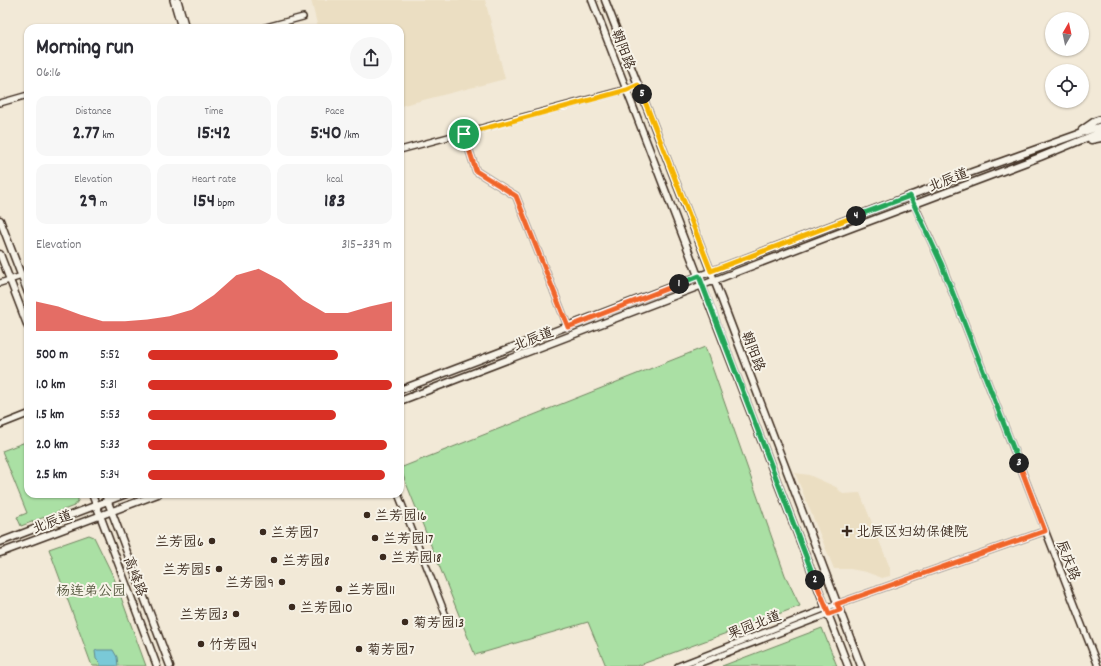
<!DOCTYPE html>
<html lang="en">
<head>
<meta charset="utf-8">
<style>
  :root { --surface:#fff; --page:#f7f7f7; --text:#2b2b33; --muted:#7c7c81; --accent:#d93025 }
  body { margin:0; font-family:Dekko,"LXGW WenKai TC",sans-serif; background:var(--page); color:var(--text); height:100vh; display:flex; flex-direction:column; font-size:15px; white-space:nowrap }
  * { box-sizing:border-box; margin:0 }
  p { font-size:13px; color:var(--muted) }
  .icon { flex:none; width:22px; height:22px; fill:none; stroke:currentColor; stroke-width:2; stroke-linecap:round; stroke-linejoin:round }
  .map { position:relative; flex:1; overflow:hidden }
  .details { position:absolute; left:24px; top:24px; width:380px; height:474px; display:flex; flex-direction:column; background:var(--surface); border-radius:12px; box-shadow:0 1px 3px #0004 }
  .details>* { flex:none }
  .needle { width:26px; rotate:9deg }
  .buttons { position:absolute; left:1045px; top:12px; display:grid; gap:8px }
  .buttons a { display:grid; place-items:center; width:44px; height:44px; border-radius:50%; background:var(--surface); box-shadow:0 1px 3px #0004; font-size:20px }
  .pin { position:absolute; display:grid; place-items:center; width:34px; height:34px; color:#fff; margin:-17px; border:2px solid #fff; border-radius:50%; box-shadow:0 1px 4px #0007 }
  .km { position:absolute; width:20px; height:20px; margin:-10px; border-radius:50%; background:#222; color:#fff; font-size:11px; line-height:20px; text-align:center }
  .round { display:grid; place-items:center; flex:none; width:42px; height:42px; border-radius:21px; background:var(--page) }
  .overview { display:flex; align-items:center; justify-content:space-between; height:68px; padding:0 12px }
  h1 { font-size:22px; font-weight:800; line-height:30px }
  .stats { display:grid; grid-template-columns:repeat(3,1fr); gap:6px; height:68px; padding:4px 12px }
  .stats div { display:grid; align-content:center; border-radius:10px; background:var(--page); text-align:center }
  .stats b { font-size:20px; font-weight:800 }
  .stats small { font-size:11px; font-weight:400 }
  .stats p { font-size:11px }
  .chart { height:112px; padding:8px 12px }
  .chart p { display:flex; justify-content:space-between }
  .chart svg { width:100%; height:72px; margin-top:4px; fill:var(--accent); opacity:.7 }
  ul { padding:0 12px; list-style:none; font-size:13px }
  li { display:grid; grid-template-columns:64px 48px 1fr; align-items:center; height:30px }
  li i { height:10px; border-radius:5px; background:var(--accent) }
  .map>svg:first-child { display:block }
  .built { fill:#ebdec2 }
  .green { fill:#aae0a4; stroke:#728561 }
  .water { fill:#7ac9d7; stroke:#61898d }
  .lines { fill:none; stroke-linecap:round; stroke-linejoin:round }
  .minor-casing { stroke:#3b2a1e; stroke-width:8 }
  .major-casing { stroke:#3b2a1e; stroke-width:9 }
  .minor { stroke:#f7f3e8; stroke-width:5 }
  .major { stroke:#f7f3e8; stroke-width:6 }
  .split-1-casing { stroke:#fff; stroke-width:8 }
  .split-2-casing { stroke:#fff; stroke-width:8 }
  .split-3-casing { stroke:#fff; stroke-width:8 }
  .split-4-casing { stroke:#fff; stroke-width:8 }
  .split-5-casing { stroke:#fff; stroke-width:8 }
  .split-6-casing { stroke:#fff; stroke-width:8 }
  .split-1 { stroke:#f0652b; stroke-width:5 }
  .split-2 { stroke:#22a559; stroke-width:5 }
  .split-3 { stroke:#f0652b; stroke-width:5 }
  .split-4 { stroke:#22a559; stroke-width:5 }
  .split-5 { stroke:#f5b400; stroke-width:5 }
  .split-6 { stroke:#f5b400; stroke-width:5 }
  .poi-dot { fill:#3b2a1e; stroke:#f7f3e8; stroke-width:1.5 }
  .labels { text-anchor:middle; stroke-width:4; stroke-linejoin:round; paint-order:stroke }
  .street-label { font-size:14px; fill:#3b2a1e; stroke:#f7f3e8 }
  .poi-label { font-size:14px; fill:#3b2a1e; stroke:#f7f3e8; text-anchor:start }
  .park-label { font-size:14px; fill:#575840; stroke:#f7f3e8 }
</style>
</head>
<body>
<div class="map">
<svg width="1101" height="666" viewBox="0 0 1101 666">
  <rect width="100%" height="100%" fill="#f2e9d7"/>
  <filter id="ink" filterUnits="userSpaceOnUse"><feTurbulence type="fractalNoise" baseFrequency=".025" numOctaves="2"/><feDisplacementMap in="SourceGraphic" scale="8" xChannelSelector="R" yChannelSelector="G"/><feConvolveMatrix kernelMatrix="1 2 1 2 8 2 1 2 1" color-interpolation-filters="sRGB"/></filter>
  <g filter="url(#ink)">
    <path class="built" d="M311,0H485L505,79L400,106V28H318Z
      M795,473L809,475L836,487L843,494L860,493L890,568V576L882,578L866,572L850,569H834Z"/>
    <path class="green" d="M705,347L785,575L800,606L637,666H606L588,622L475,655L400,468Z
      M28,441V494H78V501L74,506L21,526L17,517L27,513L2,451Z
      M89,535L94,537L114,578L146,666H92L49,549Z
      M822,628L837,666H722Z"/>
    <path class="water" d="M97,650H113L117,657L118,666H100V663L96,659L95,651Z"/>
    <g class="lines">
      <g class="minor-casing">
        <path id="minor" d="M173,0L181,28
          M178,0L186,28
          M262,28L303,17
          M0,103L28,95
          M464,134L476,171L516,196L568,327
          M400,150L627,89L638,85
          M910,195L941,263L1098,666
          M0,283L28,274
          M0,425L28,414
          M398,494L448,621
          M678,666L837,604L1045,531
          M693,666L839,610"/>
      </g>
      <g class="major-casing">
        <path id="major" d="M592,0L848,666
          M605,0L721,298L861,666
          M1082,130L1095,121L1101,119
          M1091,140L1101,138
          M0,220L28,293
          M0,254L28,327
          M400,390L972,172L1101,126
          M400,401L846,230L1040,157L1101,132
          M92,494L157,666
          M105,494L170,666
          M0,542L126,494
          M0,553L158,494"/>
      </g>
      <use href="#minor" class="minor"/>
      <use href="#major" class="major"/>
    </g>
  </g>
  <g class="lines" filter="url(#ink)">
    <g class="split-1-casing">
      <path id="split-1" d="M464,134L476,171L516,196L568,327L679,284"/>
    </g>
    <g class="split-2-casing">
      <path id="split-2" d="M679,284L699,276L815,580"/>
    </g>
    <g class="split-3-casing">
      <path id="split-3" d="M815,580L829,614L840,610L837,604L1045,531L1019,463"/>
    </g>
    <g class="split-4-casing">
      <path id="split-4" d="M856,216L910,196L941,263L1019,463"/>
    </g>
    <g class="split-5-casing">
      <path id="split-5" d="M642,94L711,271L856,216"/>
    </g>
    <g class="split-6-casing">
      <path id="split-6" d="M464,134L627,90L638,85L642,94"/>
    </g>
    <use href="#split-1" class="split-1"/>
    <use href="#split-2" class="split-2"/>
    <use href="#split-3" class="split-3"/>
    <use href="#split-4" class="split-4"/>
    <use href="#split-5" class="split-5"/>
    <use href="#split-6" class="split-6"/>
  </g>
  <g class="poi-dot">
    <circle cx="367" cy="515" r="4"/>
    <path d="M845 525h4v4h4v4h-4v4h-4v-4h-4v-4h4z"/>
    <circle cx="263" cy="532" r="4"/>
    <circle cx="375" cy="538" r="4"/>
    <circle cx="212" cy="541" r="4"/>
    <circle cx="383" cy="557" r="4"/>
    <circle cx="274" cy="560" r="4"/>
    <circle cx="219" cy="569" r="4"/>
    <circle cx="282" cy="582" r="4"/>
    <circle cx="339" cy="589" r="4"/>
    <circle cx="292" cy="607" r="4"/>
    <circle cx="236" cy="614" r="4"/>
    <circle cx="405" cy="622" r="4"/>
    <circle cx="201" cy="644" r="4"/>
    <circle cx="359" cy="649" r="4"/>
  </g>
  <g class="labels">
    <g class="street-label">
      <text transform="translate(624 49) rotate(69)" y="5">朝阳路</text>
      <text transform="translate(948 179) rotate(-21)" y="5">北辰道</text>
      <text transform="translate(533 338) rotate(-21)" y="5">北辰道</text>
      <text transform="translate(754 351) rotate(69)" y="5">朝阳路</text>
      <text transform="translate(52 521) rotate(-21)" y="5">北辰道</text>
      <text transform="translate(1069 560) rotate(69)" y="5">辰庆路</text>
      <text transform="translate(136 576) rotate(69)" y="5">高峰路</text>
      <text transform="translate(754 624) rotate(-21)" y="5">果园北道</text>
    </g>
    <g class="poi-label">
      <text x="375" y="520">兰芳园16</text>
      <text x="856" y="536">北辰区妇幼保健院</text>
      <text x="271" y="537">兰芳园7</text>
      <text x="383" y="543">兰芳园17</text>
      <text x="204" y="546" text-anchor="end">兰芳园6</text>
      <text x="391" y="562">兰芳园18</text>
      <text x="282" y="565">兰芳园8</text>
      <text x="211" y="574" text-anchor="end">兰芳园5</text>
      <text x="274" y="587" text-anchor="end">兰芳园9</text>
      <text x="347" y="594">兰芳园11</text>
      <text x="300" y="612">兰芳园10</text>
      <text x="228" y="619" text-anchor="end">兰芳园3</text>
      <text x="413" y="627">菊芳园13</text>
      <text x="209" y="649">竹芳园4</text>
      <text x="367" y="654">菊芳园7</text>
    </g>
    <g class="park-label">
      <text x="91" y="595">杨连弟公园</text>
    </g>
  </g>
</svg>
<div class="buttons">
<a><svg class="needle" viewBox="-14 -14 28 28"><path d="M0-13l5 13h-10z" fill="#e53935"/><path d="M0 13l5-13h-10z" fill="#7c7c81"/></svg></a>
<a><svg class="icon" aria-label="locate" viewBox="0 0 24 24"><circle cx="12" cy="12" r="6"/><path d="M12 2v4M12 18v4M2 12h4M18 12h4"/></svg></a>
</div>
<div class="pin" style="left:464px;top:134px;background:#1e9e55"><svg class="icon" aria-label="arrive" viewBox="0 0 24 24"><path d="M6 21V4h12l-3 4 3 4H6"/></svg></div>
<b class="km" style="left:679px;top:284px">1</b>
<b class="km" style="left:815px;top:580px">2</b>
<b class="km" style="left:1019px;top:463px">3</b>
<b class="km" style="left:856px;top:216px">4</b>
<b class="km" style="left:642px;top:94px">5</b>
<section class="details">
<div class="overview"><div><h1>Morning run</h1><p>06:16</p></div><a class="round"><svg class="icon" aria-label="share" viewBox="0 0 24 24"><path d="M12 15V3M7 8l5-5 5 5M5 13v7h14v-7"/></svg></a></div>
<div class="stats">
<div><p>Distance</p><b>2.77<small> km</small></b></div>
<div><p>Time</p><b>15:42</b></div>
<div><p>Pace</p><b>5:40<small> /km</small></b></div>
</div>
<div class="stats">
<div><p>Elevation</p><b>29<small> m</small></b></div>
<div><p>Heart rate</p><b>154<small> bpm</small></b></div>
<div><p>kcal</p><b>183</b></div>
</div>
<div class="chart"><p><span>Elevation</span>315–339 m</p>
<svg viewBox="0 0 160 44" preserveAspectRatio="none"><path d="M0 44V26L10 29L20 34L30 38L40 38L50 37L60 35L70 31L80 22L90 10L100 6L110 13L120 25L130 33L140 33L150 29L160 26V44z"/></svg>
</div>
<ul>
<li><b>500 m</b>5:52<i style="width:78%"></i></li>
<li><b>1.0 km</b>5:31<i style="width:100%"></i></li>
<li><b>1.5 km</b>5:53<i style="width:77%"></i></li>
<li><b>2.0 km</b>5:33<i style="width:98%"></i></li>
<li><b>2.5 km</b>5:34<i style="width:97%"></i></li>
</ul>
</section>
</div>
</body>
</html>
